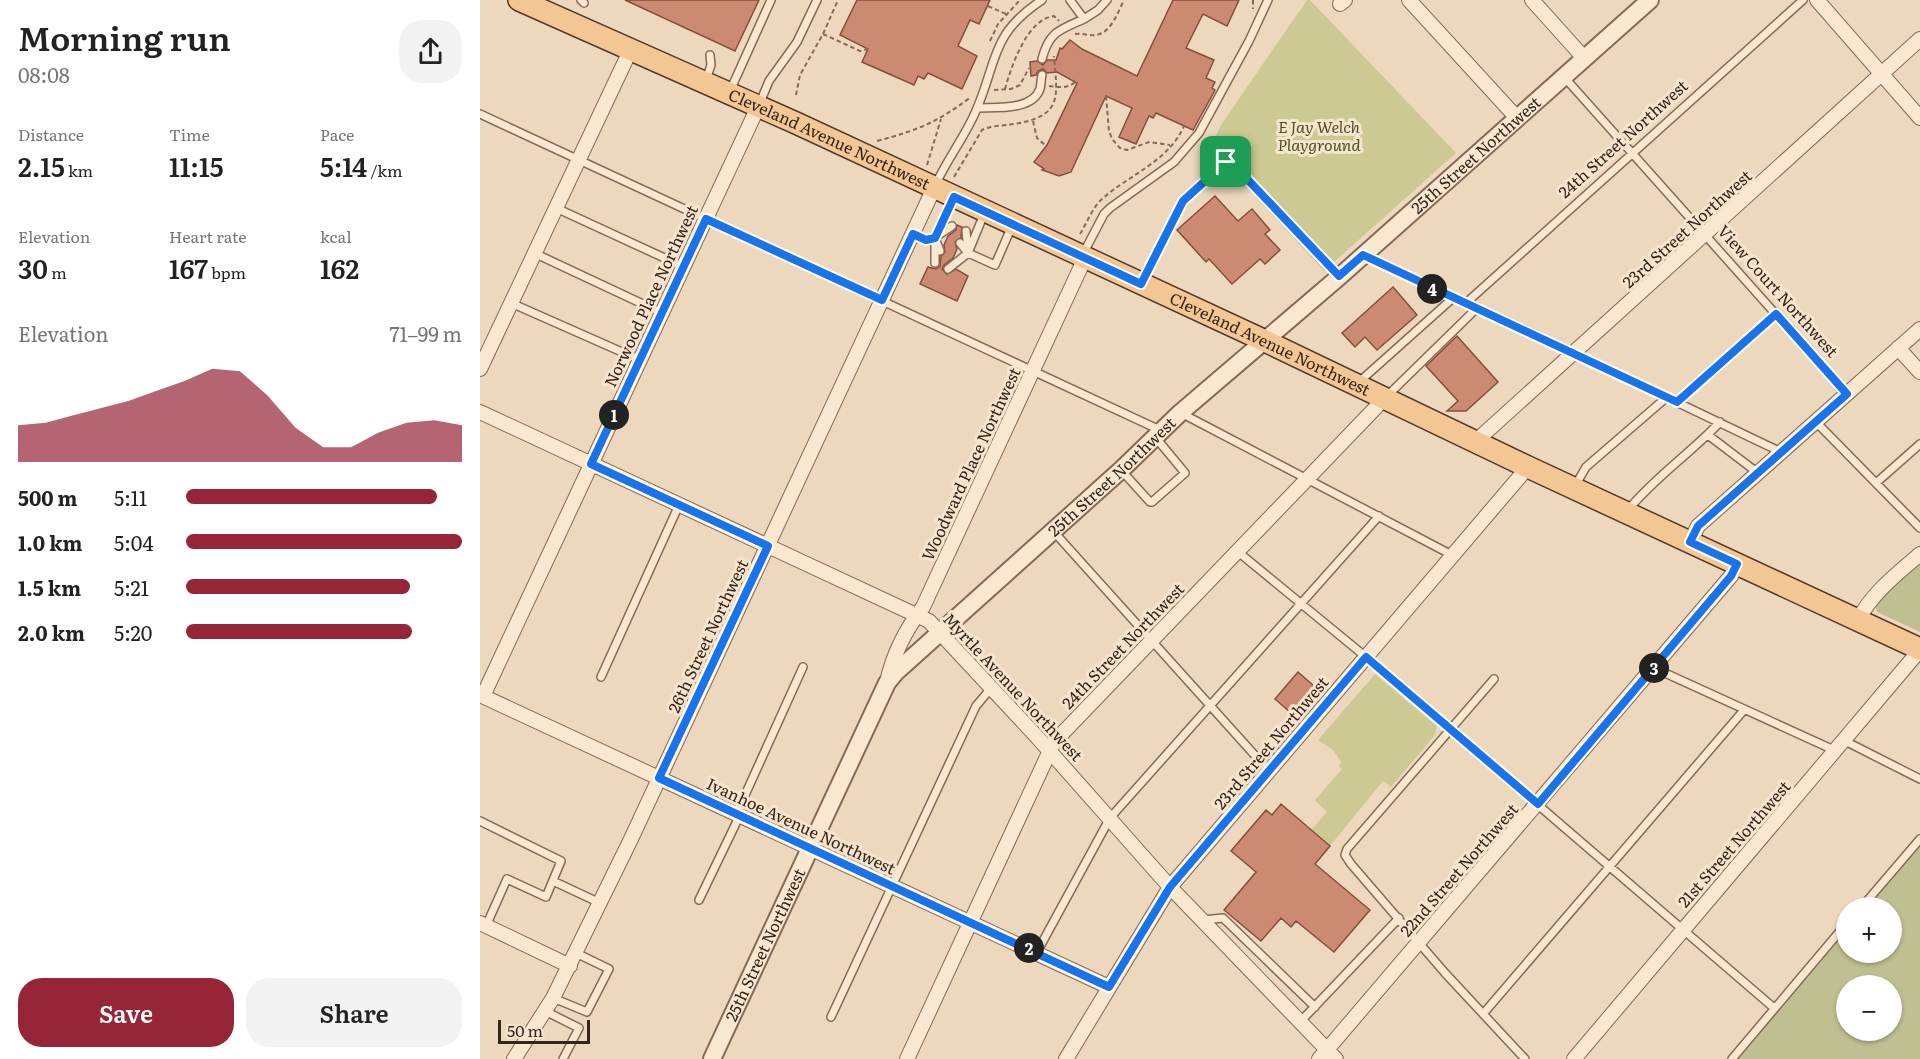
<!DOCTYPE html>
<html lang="en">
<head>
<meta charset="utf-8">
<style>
  :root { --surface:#fff; --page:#f2f2f2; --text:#222; --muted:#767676; --accent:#962537 }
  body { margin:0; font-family:Literata,serif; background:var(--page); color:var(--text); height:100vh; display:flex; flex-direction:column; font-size:22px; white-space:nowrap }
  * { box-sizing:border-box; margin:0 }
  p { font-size:20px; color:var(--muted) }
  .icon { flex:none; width:33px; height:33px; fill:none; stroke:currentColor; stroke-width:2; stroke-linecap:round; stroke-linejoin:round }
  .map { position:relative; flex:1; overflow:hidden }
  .sheet { display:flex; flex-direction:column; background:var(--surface); width:480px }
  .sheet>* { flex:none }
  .buttons { position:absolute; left:1356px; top:897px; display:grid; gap:12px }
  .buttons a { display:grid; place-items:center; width:66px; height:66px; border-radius:50%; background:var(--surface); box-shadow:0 2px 4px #0004; font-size:30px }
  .scale { position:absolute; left:18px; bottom:15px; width:92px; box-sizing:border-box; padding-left:6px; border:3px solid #35241b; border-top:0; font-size:16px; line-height:21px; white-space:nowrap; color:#35241b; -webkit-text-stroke:4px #f6e4cd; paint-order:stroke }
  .pin { position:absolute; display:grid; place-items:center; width:51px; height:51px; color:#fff; margin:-26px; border-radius:12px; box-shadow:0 3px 9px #0006 }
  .km { position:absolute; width:30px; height:30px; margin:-15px; border-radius:50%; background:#222; color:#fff; font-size:16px; line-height:30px; text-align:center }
  .round { display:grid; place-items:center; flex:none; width:63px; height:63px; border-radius:24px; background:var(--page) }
  .head { display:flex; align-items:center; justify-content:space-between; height:102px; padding:0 18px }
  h1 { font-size:33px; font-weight:600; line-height:45px }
  .figures { display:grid; grid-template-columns:repeat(3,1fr); gap:9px; height:102px; padding:6px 18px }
  .figures div { display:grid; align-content:center }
  .figures b { font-size:26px; font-weight:600 }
  .figures small { font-size:16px; font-weight:400 }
  .figures p { font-size:16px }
  .chart { height:168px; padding:12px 18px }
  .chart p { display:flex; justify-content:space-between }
  .chart svg { width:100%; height:108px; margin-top:6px; fill:var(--accent); opacity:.7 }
  .action { display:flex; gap:12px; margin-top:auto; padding:12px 18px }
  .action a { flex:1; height:69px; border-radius:24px; background:var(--accent); color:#fff; font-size:24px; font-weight:600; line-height:69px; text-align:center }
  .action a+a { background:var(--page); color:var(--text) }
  ul { padding:0 18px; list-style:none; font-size:20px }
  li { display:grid; grid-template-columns:96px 72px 1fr; align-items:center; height:45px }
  li i { height:15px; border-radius:8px; background:var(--accent) }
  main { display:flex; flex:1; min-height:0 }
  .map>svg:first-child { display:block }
  .green { fill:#ccca92 }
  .cemetery { fill:#c0bf91; fill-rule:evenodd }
  .building { fill:#cd8a72; stroke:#864e3c; stroke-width:1.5 }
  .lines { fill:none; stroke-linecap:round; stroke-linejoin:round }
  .service-casing { stroke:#866956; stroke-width:10 }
  .minor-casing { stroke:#866956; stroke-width:16 }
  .tertiary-casing { stroke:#866956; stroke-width:20 }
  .primary-casing { stroke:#54382b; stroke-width:24 }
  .path { stroke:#866956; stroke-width:2; stroke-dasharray:4.5 3; stroke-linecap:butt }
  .service { stroke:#f9e7d0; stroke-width:7 }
  .minor { stroke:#f9e7d0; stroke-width:14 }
  .tertiary { stroke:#f9e7d0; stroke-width:16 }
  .primary { stroke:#f3c793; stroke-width:21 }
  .route-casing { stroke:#fff; stroke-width:12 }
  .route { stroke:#1a73e8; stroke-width:8 }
  .labels { text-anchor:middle; stroke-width:6; stroke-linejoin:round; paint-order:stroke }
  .park-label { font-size:16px; font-style:italic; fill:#4d5221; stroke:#f6e4cd }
  .street-label { font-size:16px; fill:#35241b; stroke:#f6e4cd }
</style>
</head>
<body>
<main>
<section class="sheet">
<div class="head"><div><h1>Morning run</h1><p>08:08</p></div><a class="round"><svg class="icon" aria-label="share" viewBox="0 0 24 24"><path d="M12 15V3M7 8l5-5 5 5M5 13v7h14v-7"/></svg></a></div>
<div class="figures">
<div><p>Distance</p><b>2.15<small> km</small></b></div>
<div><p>Time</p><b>11:15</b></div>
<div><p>Pace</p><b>5:14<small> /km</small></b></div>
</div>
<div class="figures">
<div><p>Elevation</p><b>30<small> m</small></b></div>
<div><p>Heart rate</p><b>167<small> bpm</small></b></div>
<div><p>kcal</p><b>162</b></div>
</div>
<div class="chart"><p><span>Elevation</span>71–99 m</p>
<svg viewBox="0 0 160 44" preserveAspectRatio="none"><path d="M0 44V29L10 28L20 25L30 22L40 19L50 15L60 11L70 6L80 7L90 17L100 30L110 38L120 38L130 32L140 28L150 27L160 29V44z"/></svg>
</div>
<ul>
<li><b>500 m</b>5:11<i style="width:91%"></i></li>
<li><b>1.0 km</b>5:04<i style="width:100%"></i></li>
<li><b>1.5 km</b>5:21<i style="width:81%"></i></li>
<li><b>2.0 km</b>5:20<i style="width:82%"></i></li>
</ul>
<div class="action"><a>Save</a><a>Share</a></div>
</section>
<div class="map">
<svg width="1440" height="1059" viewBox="0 0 1440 1059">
  <rect width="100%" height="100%" fill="#eed8bd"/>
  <path class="green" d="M827,0H830L976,153L844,271L730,148L741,125Z
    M895,674L957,726L955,735L911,787L903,781L850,846L831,830L847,812L835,800L862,769L859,767L861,762L853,750L838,740Z"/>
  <path class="cemetery" d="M1440,560V632L1397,612L1395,600Z
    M1440,846V1059H1257L1366,932V952H1412V908L1387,907ZM1366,986H1412V1030H1366Z"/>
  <path class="building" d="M145,0H279L255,51Z
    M377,0H510L499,24L490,20L478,46L497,56L482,89L448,73L444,79L438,76L434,85L382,62L388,49L360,35Z
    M693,0H759L747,26L723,14L706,48L734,60L726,78L735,82L732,88L735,90L713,130L676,113L673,118L669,116L656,144L639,137L652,108L626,96L591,172L579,176L562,170L564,169L554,162L567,145L597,83L577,72L567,73L563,69L558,71L556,75L551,76L550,62L557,61L563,65L567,60H576L580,48L582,49L590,40L602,49L657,76Z
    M735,196L758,221L772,209L790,230L785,234L800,250L785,264L780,259L752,284L729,259L726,262L697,230Z
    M477,225L482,227L481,238L475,242L477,249L473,258L464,265L462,269L467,274L476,269L488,276L477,301L440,284L448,267L456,269L460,266L461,256L465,252L464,245L468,236L476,230Z
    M913,287L937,315L897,350L885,337L875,347L862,333Z
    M977,336L1018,382L986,411H967L978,401L946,366Z
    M818,672L834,686L811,713L795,699Z
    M801,804L850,846L835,864L890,910L854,952L816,921L811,927L801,918L781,941L744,910L776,872L751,851L786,810L792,815Z"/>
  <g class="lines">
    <g class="service-casing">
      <path id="service" d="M101,0L104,3
        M590,0L604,19L618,10L627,0
        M562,59C569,32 579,30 604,19
        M1085,78L1367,394
        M226,80L231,65L230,55
        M250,91L291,0
        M279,105L289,81L317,42L337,0
        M497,108C516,107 552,111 560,89C561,85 561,79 562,75
        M0,114L682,431
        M455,186C466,161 484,138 495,113C518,62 509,35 562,0
        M76,208L204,267
        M486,231L488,251
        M433,234L446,240L455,238V263
        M457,236L472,226
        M480,243L488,253L515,265L532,226
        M460,251L455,238L473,199
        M54,253L182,313
        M603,254L624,214L630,208L694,162L719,133L769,41L788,0
        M883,255L1052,333L1301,452
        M468,269L488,253L504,214
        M663,280L703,201L746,162H751L859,277
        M31,303L160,360
        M986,303L1323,0
        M879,382L973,298
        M906,397L997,308
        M1197,402L1296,314
        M701,413L972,555
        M1336,422L1440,528
        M1228,435L1278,473
        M641,470L670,502H672L705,473L676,438
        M1396,483L1440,444
        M1095,486L1106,467L1187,397
        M1148,510C1175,477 1211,453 1240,422
        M574,532L789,771
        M757,551L886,657L1294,1008
        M1174,668L1356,751
        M121,677L199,505
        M1014,679L867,849L865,855L871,864L965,973L1045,1059
        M1365,741L1440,779
        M256,815L323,667
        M0,821L81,861L66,897L27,879L6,926
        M73,881L120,903
        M219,900L259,817
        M1381,908L1440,839
        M723,920L743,918L835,1007
        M557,952L630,818L899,516
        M73,998L107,1012L129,969L96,953
        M65,1011L99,1028L83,1059
        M1003,1014L1264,710
        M351,1017L496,706L512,687
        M820,1022L919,918
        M1252,1059L1366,924"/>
    </g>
    <g class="minor-casing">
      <path id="minor" d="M929,0L1037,118
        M1052,0L1104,58
        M1337,0L1440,118
        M860,4L865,0
        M1418,348L1440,372
        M0,369L150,51
        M0,412L449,621L558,738L690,887L856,1059
        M995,442L1440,39
        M1210,542L1218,526L1440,329
        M1378,620C1393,592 1417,574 1440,554
        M407,682C413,655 426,629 443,607L605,258
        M0,695L629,987
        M3,696L278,107
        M0,923L90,966
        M34,1059L73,998L151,839L454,188
        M427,1059L574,742L904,399
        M586,1059L690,887L1048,467
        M839,1059L1251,576L1257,564
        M1094,1059L1440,650"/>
    </g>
    <g class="tertiary-casing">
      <g id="tertiary">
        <path id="s1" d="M232,1059L407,683L416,672L641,470L700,413L859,277L1170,0"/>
      </g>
    </g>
    <g class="primary-casing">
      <g id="primary">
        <path id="s2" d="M39,0L316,123L783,340L1048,467L1440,649"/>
      </g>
    </g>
    <path class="path" d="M773,0V9
      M508,6L526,14
      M343,34L380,51L388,49
      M595,34C602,33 609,36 616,35C631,33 638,12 644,0
      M510,41L518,24L540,0
      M569,86C578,87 588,89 595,82
      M525,89C531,67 547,19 574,16L579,21
      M514,90L531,89L540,85L549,68
      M316,95L320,75L343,34L358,0
      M626,96L629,131L632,139L640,148L647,150L669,142L690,145
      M553,121L557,138L566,146
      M397,141C438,130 456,123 491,97
      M447,165L461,119
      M474,177L502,130C512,125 524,126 534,124C584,116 577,96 574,56
      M600,234C607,223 612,208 622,199C650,174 688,162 704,126"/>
    <use href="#service" class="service"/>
    <use href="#minor" class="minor"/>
    <use href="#tertiary" class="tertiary"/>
    <use href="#primary" class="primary"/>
  </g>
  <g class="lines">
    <g class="route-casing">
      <path id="route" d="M746,162H751L859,276L883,255L1197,402L1296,314L1367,394L1218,526L1210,542L1257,564L1251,576L1058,804L886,657L690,887L629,987L179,778L288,546L111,464L226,219L402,300L433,234L446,240L455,238L474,197L661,284L703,201Z"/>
    </g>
    <use href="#route" class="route"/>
  </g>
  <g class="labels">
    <g class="park-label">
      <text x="839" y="133">E Jay Welch<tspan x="839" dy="18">Playground</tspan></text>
    </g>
    <g class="street-label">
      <text dy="6" stroke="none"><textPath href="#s2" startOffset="340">Cleveland Avenue Northwest</textPath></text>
      <text transform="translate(1143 139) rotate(-42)" y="6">24th Street Northwest</text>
      <text dy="6" stroke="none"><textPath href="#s1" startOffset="1206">25th Street Northwest</textPath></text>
      <text transform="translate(1207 229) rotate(-42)" y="6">23rd Street Northwest</text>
      <text transform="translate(1298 291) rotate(48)" y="6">View Court Northwest</text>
      <text transform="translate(171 296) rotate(-65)" y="6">Norwood Place Northwest</text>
      <text dy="6" stroke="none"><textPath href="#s2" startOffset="826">Cleveland Avenue Northwest</textPath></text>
      <text transform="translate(491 464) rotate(-65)" y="6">Woodward Place Northwest</text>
      <text dy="6" stroke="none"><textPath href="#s1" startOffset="720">25th Street Northwest</textPath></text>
      <text transform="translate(228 636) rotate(-65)" y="6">26th Street Northwest</text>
      <text transform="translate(643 646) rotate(-46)" y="6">24th Street Northwest</text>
      <text transform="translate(533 687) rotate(47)" y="6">Myrtle Avenue Northwest</text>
      <text transform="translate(791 743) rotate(-50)" y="6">23rd Street Northwest</text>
      <text transform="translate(321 826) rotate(25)" y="6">Ivanhoe Avenue Northwest</text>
      <text transform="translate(1254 844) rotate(-49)" y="6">21st Street Northwest</text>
      <text transform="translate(979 870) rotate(-49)" y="6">22nd Street Northwest</text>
      <text dy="6" stroke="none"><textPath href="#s1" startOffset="126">25th Street Northwest</textPath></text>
    </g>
  </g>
</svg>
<div class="buttons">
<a>+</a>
<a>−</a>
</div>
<div class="scale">50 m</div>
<div class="pin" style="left:746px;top:162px;background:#1e9e55"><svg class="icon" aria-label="arrive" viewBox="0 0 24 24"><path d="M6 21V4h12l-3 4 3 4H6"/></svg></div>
<b class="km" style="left:134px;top:415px">1</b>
<b class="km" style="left:549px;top:948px">2</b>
<b class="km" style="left:1174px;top:668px">3</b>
<b class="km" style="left:952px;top:289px">4</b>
</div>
</main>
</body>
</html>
